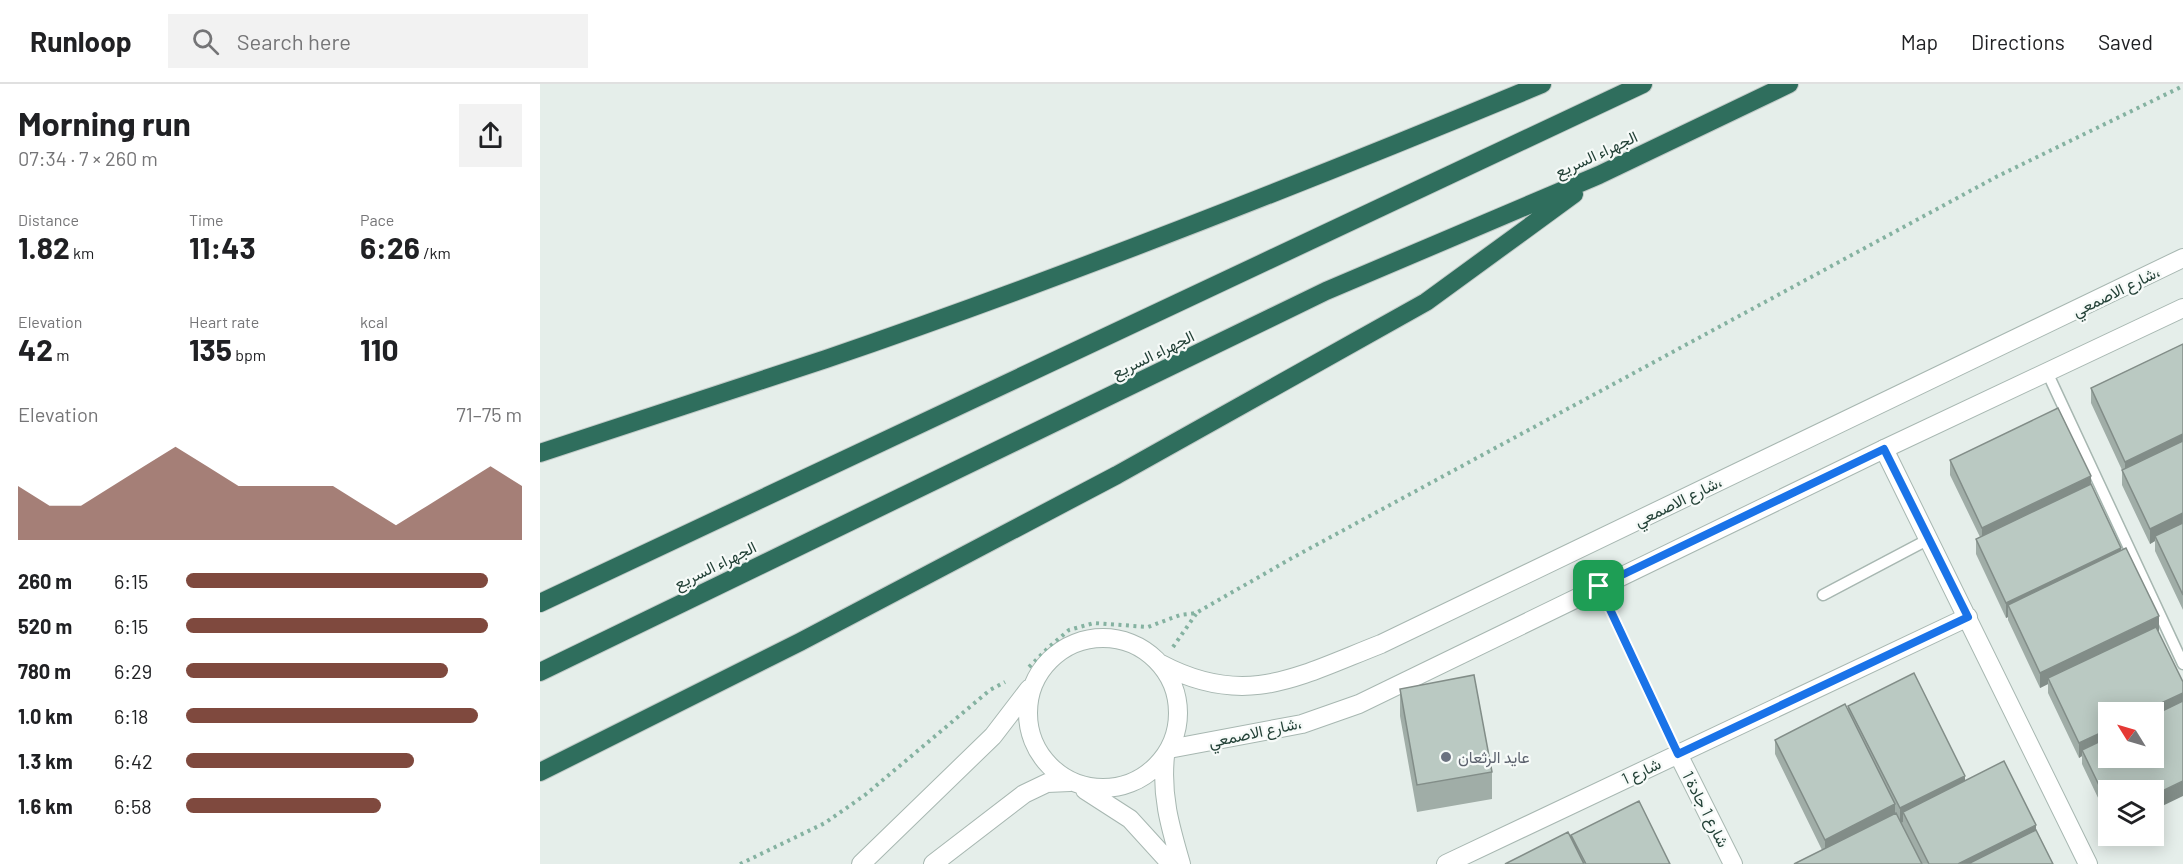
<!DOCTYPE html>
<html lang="en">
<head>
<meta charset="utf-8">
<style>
  :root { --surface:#fff; --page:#f2f2f2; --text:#202124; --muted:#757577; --line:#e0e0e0; --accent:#7f493e }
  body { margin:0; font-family:Barlow,Vazirmatn,sans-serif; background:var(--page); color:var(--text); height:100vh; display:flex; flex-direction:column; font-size:22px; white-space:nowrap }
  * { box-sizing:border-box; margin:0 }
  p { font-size:20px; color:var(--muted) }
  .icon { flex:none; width:33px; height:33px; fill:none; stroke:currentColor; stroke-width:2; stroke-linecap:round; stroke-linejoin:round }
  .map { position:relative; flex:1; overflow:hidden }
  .details { display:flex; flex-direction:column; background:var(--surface); width:540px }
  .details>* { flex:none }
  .needle { width:39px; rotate:307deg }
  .fabs { position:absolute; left:1558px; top:618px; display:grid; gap:12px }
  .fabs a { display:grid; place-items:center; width:66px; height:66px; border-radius:0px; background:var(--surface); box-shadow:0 3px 15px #0003; font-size:30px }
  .pin { position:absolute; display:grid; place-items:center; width:51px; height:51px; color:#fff; margin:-26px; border-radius:12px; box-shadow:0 3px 9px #0006 }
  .round { display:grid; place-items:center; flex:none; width:63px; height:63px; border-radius:0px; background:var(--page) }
  .overview { display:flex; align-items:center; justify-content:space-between; height:102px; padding:0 18px }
  h1 { font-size:33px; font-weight:700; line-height:45px }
  .figures { display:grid; grid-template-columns:repeat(3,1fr); gap:9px; height:102px; padding:6px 18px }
  .figures div { display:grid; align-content:center }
  .figures b { font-size:30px; font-weight:700 }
  .figures small { font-size:16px; font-weight:400 }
  .figures p { font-size:16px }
  .chart { height:168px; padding:12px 18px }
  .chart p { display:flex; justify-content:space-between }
  .chart svg { width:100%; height:108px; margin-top:6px; fill:var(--accent); opacity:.7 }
  ul { padding:0 18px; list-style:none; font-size:20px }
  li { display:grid; grid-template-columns:96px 72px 1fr; align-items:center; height:45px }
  li i { height:15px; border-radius:8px; background:var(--accent) }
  header { display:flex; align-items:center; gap:36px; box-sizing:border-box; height:84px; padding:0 30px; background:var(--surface); border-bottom:2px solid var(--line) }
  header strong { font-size:28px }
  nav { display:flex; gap:33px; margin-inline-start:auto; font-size:21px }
  .search { width:420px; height:54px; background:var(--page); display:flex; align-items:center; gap:15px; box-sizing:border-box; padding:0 21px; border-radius:0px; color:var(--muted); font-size:22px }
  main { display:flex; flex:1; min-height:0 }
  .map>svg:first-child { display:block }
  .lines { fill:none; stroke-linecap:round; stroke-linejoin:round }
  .service-casing { stroke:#a7b7b1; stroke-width:13 }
  .minor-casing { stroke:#a7b7b1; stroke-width:20 }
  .tertiary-casing { stroke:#a7b7b1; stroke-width:20 }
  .motorway-casing { stroke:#c1cac7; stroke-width:20 }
  .path { stroke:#85b2a1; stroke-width:4; stroke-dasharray:3 4.5; stroke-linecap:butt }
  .service { stroke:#fff; stroke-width:10 }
  .minor { stroke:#fff; stroke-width:18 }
  .tertiary { stroke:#fff; stroke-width:18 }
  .motorway { stroke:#2f6e5d; stroke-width:18 }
  .wall { fill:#a0ada7 }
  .shaded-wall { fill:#828d88 }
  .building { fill:#bac9c2; stroke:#828d88; stroke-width:1.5 }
  .route-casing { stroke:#fff; stroke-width:12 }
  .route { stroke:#1a73e8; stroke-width:8 }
  .worship-dot { fill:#6b7280; stroke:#f6faf8; stroke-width:2 }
  .labels { text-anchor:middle; stroke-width:4.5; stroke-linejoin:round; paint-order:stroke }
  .street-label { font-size:16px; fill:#234137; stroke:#f6faf8 }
  .worship-label { font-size:16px; fill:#5b616d; stroke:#f6faf8; text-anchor:start }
</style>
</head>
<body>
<header>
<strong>Runloop</strong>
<div class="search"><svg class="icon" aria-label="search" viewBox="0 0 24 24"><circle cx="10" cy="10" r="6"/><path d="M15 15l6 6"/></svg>Search here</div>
<nav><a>Map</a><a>Directions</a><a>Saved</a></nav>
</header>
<main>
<section class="details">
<div class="overview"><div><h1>Morning run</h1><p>07:34 · 7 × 260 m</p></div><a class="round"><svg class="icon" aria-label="share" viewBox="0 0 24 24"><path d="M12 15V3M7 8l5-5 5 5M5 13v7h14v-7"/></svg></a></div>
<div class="figures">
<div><p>Distance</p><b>1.82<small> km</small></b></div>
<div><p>Time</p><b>11:43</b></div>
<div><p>Pace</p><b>6:26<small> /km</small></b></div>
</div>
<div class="figures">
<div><p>Elevation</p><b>42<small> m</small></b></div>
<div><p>Heart rate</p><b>135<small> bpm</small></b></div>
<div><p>kcal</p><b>110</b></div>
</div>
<div class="chart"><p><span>Elevation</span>71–75 m</p>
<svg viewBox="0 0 160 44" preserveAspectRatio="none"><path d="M0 44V22L10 30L20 30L30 22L40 14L50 6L60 14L70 22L80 22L90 22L100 22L110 30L120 38L130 30L140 22L150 14L160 22V44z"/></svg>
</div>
<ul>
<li><b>260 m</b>6:15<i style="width:90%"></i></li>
<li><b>520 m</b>6:15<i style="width:90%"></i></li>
<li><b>780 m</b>6:29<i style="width:78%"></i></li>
<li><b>1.0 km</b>6:18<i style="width:87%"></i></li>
<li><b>1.3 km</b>6:42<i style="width:68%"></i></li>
<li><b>1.6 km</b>6:58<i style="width:58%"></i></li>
</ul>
</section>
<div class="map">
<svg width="1643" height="780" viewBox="0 0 1643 780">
  <rect width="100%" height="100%" fill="#e5eeea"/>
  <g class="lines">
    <g class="service-casing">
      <path id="service" d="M1507,288L1643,580
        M1283,511L1389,455"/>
    </g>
    <g class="minor-casing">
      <path id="minor" d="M1344,365L1548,780
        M1138,670L1193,780
        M906,780L1428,533"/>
    </g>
    <g class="tertiary-casing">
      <path id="tertiary" d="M488 629a75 75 0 1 1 150 0a75 75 0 1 1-150 0Z
        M621,580C706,625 759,592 841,560L1643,174
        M629,665L762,640L819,620L1344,365L1643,224
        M625,672C621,712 630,742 641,780
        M545,706L590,735L631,780
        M321,780L453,652L489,605
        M393,780L484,710L507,699L530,698"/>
    </g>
    <g class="motorway-casing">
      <path id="motorway" d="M0,369C95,337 191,307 286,275C528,192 766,98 1002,0
        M0,519L1103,0
        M0,588L786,207L1059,91L1249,0
        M0,688L260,558L577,391L886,218L1034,110"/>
    </g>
    <path class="path" d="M1068,522L1129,651
      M633,563L656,530
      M489,583L509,563L529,546L554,539L608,543L640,531L656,529L752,474L1456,93L1643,2
      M200,780L285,739L325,711L450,606L465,598"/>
    <use href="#service" class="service"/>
    <use href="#minor" class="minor"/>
    <use href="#tertiary" class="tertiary"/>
    <use href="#motorway" class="motorway"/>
  </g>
  <path class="wall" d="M1643,260V526L1615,467V457L1610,460L1582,401V386L1551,319V304Z
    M1410,376L1551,400L1569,706V737L1542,680V672L1539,674L1508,609V600L1500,604L1468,536V533L1466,534L1436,470V455L1440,453L1410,391Z
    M860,605L952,688V715L877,728L860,632Z
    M1308,622L1425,696L1496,747L1512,780H1254L1282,766L1235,670V656L1308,628Z
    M1031,751L1130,780H965L1031,755Z"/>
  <path class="shaded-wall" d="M1643,350V365L1585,392V378Z
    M1551,392V407L1442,459V444Z
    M1643,429V444L1615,452V457L1610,460V445Z
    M1581,464V478L1468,521V533L1466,534V519Z
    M1619,532V547L1508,594V600L1500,604V589Z
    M1643,609V624L1614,638V628H1602Z
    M1569,645V659L1542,666V672L1539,674V659Z
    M1425,692V707L1363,728V738L1360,739V724Z
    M1643,697V712L1614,726V711Z
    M1355,720V735L1285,770V756Z
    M1496,741V756L1447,780H1418Z"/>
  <path class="building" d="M1643,260V350L1585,378L1551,304Z
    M1518,324L1551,392L1442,444L1410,376Z
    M1643,357V429L1610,445L1582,386Z
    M1551,400L1581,464L1466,519L1436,455Z
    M1643,439V511L1615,452Z
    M1586,464L1619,532L1500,589L1468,521Z
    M1616,543L1643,598V609L1602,628H1569V645L1539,659L1508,594Z
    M1374,589L1425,692L1360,724L1308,622Z
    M934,591L952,688L877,701L860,605Z
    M1643,617V697L1614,711V706H1569V722L1542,666L1569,653V674H1614V631Z
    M1305,620L1355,720L1285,756L1235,656Z
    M1464,677L1496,741L1418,780H1389L1363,728Z
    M1099,717L1130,780H1046L1031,751Z
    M1356,729L1382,780H1254Z
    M1496,746L1513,780H1428Z
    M1028,748L1044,780H965Z"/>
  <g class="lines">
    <g class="route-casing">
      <path id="route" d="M1344,365L1428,533L1138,670L1059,502Z"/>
    </g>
    <use href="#route" class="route"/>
  </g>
  <circle class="worship-dot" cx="906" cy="673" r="6"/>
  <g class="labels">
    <g class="street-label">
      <text transform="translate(1056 70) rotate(-25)" y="6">الجهراء السريع</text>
      <text transform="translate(1576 207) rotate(-26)" y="6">شارع الاصمعي،</text>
      <text transform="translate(613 270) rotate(-26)" y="6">الجهراء السريع</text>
      <text transform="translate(1138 417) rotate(-26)" y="6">شارع الاصمعي،</text>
      <text transform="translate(175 481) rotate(-26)" y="6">الجهراء السريع</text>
      <text transform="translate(715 648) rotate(-12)" y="6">شارع الاصمعي،</text>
      <text transform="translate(1101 687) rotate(-25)" y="6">شارع 1</text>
      <text transform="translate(1166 725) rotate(63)" y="6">شارع 1 جادة 1</text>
    </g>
    <g class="worship-label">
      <text x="918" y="679">عايد الرثعان</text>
    </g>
  </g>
</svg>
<div class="fabs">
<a><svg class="needle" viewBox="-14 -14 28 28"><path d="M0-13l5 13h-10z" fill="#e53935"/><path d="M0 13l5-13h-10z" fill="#757577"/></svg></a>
<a><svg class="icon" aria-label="layers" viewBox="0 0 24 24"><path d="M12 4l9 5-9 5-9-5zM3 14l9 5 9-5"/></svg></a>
</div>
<div class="pin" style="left:1059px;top:502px;background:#1e9e55"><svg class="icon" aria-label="arrive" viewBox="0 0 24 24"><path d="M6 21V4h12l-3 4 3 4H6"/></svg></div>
</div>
</main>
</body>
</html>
